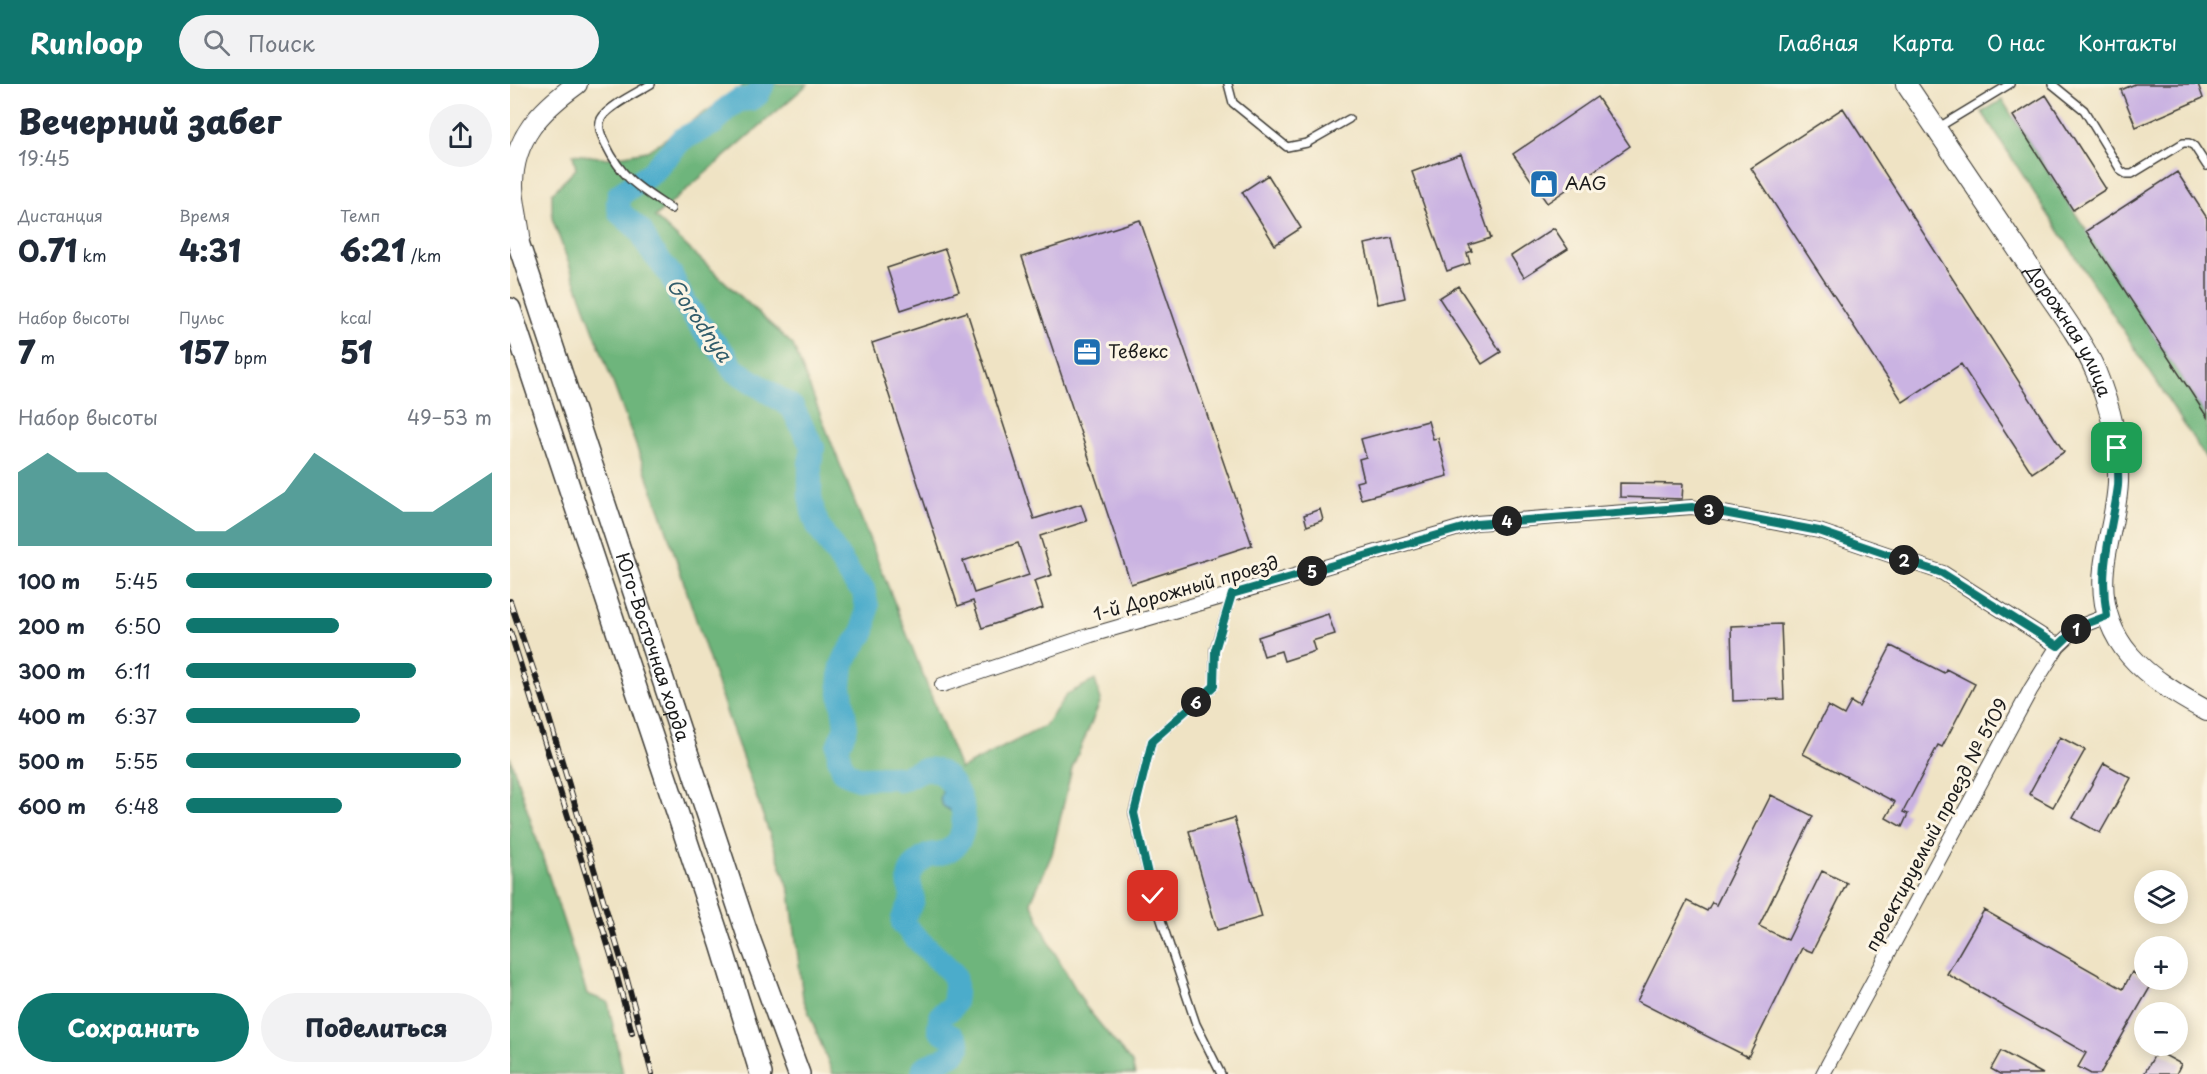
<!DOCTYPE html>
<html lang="ru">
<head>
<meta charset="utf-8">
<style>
  :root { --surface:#fff; --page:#f2f2f3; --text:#1f2937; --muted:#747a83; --accent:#0f766e }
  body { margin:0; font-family:"Playpen Sans",sans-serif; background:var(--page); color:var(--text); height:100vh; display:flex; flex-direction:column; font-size:22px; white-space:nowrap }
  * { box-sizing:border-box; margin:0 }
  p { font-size:20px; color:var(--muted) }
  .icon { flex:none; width:33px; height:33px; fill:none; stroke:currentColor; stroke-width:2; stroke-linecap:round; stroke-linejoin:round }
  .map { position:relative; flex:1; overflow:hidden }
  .drawer { display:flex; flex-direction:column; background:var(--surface); width:510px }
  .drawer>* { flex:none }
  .buttons { position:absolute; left:1624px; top:786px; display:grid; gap:12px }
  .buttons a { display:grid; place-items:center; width:54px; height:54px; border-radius:50%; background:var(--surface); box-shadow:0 3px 15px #0003; font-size:30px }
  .pin { position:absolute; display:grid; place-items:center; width:51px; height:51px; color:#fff; margin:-26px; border-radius:12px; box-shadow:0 3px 9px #0006 }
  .km { position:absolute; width:30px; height:30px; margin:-15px; border-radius:50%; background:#222; color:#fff; font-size:16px; line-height:30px; text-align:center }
  .round { display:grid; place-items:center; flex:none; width:63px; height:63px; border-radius:32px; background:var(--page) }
  .summary { display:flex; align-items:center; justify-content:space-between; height:102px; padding:0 18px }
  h1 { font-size:33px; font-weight:800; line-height:45px }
  .figures { display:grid; grid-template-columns:repeat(3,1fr); gap:9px; height:102px; padding:6px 18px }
  .figures div { display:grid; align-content:center }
  .figures b { font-size:30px; font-weight:800 }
  .figures small { font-size:16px; font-weight:400 }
  .figures p { font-size:16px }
  .chart { height:168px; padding:12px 18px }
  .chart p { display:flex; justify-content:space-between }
  .chart svg { width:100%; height:108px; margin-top:6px; fill:var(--accent); opacity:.7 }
  .primary-button { display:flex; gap:12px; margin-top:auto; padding:12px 18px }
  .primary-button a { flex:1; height:69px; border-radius:36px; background:var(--accent); color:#fff; font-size:24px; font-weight:800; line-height:69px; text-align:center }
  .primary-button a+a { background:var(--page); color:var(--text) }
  ul { padding:0 18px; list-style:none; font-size:20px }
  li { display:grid; grid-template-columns:96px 72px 1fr; align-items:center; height:45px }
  li i { height:15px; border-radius:8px; background:var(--accent) }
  header { display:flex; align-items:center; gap:36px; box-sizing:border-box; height:84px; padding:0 30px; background:var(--accent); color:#fff }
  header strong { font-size:28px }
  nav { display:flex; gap:33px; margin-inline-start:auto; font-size:21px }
  .search { width:420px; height:54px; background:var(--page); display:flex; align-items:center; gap:15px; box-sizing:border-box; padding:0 21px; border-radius:33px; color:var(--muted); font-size:22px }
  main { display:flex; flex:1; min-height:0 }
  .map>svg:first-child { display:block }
  .forest { fill:#6eb57b; stroke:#45684c; stroke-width:1.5 }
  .water { fill:#4caccb; stroke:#346474; stroke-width:1.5 }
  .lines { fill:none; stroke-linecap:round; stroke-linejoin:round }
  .river { stroke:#4caccb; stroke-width:24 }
  .building { fill:#cab3e2; fill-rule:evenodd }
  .service-casing { stroke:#3c3a35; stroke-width:10 }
  .minor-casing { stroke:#3c3a35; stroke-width:16 }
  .secondary-casing { stroke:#3c3a35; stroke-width:22 }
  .primary-casing { stroke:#3c3a35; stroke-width:24 }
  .service { stroke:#fff; stroke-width:7 }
  .minor { stroke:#fff; stroke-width:14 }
  .secondary { stroke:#fff; stroke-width:20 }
  .primary { stroke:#fff; stroke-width:21 }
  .rail-casing { stroke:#1c1c1c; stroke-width:6 }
  .rail { stroke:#fcf5e5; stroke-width:4; stroke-dasharray:11; stroke-linecap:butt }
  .route-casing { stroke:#fff; stroke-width:12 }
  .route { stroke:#0f766e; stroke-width:8 }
  .labels { text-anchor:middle; stroke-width:6; stroke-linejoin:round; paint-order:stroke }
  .poi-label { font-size:18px; fill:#1c1c1c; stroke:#fcf5e5; text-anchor:start }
  .street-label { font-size:18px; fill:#1c1c1c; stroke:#fcf5e5 }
  .water-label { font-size:20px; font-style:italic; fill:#325d6b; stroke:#fcf5e5 }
</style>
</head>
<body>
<header>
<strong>Runloop</strong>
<div class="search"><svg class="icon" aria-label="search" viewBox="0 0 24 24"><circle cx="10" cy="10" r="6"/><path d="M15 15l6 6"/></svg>Поиск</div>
<nav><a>Главная</a><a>Карта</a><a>О нас</a><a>Контакты</a></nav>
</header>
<main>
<section class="drawer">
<div class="summary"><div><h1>Вечерний забег</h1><p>19:45</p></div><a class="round"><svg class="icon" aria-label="share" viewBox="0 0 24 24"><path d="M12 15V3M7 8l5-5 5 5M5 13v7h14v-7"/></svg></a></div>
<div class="figures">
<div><p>Дистанция</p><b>0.71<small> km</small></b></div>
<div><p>Время</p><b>4:31</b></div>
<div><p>Темп</p><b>6:21<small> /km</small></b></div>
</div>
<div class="figures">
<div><p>Набор высоты</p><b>7<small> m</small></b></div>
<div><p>Пульс</p><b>157<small> bpm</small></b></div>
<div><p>kcal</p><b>51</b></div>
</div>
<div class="chart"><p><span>Набор высоты</span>49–53 m</p>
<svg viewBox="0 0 160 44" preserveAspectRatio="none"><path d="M0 44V14L10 6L20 14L30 14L40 22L50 30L60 38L70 38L80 30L90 22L100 6L110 14L120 22L130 30L140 30L150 22L160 14V44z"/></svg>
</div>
<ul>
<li><b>100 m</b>5:45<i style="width:100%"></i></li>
<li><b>200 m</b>6:50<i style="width:50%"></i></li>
<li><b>300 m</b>6:11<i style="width:75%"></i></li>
<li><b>400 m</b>6:37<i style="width:57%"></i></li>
<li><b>500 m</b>5:55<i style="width:90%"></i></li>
<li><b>600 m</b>6:48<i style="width:51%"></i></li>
</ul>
<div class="primary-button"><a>Сохранить</a><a>Поделиться</a></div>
</section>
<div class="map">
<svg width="1697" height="990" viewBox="0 0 1697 990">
  <rect width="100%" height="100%" fill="#fcf5e5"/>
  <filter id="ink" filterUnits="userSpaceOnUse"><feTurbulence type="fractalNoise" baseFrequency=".0167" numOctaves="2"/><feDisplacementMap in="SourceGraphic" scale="12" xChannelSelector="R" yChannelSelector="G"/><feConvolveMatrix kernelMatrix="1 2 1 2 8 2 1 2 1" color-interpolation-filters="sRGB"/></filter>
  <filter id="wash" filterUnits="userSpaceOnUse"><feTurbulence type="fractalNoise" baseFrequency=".008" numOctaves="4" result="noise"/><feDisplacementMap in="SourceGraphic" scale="24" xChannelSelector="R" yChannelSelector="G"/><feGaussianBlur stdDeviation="1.35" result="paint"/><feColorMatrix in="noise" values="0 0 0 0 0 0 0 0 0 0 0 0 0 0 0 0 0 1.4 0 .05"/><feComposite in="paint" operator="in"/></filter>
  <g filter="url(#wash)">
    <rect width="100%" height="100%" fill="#efe3c4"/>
    <path class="forest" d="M233,0H298L145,133L283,261L450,685L535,642L557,610L585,596L591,616L562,684L542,770L521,818L541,862L576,923L622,979L625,990H323L293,914L280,808L218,633L151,429L42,134V109L66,85L63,70L98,74L137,67L231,4Z
      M1492,16L1697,333V376L1472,28Z
      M0,673L77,910L98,918L113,990H0Z"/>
    <path class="water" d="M445,698C459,700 459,714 459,726L449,732L433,722L430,716L434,700Z"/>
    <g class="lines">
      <path class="river" d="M253,0L248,10L240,15L229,16L216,25L204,39L172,55L141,89L109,111L108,119L110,129L131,147L140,165L161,191L171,213L182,229L201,256L214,270L223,285L282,323L303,364L300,379V412L303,428L308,442L345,498L353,505L357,522L354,547L337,571L332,582L330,602L336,643L328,662L329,674L334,688L348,694L384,693L391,696C403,690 415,681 429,688C452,700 464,747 442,764C435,770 428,769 420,771C415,772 406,780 403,785C395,795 402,805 403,816L393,834V839C407,858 428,873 444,891C445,899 446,914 443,921C439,931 430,922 429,944C434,950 439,950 445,955C460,970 422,978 414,984L413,990"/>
    </g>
    <g id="blocks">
      <path class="building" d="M1625,0H1688L1693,14L1626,43L1611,6Z
        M1536,11L1596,105L1563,126L1503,32Z
        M1087,13L1120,62L1037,119L1003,70Z
        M1333,24L1554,368L1522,389L1451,280L1393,318L1241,84Z
        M951,70L981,154L959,161L962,167L957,169L960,179L937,187L902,88Z
        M1667,88L1697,134V333L1576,147Z
        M758,91L791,144L765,161L732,108Z
        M630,136L742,461L621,500L512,173Z
        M1044,144L1058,165L1014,193L1001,172Z
        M882,154L895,214L868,220L855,160Z
        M435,165L449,207L391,226L377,184Z
        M948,202L991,268L972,280L929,214Z
        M457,228L524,435L571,420L577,437L530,452L542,491L524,497L533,524L472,544L463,517L448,522L362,259ZM508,459L519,491L464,509L453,477Z
        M918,337L923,355L928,354L938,392L851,415L846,398L854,396L849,375L856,373L851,355Z
        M1110,399L1173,400L1172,415L1110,413Z
        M810,425L813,436L797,442L794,431Z
        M818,530L825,550L802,557L805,567L774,577L771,567L754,572L748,553Z
        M1271,540L1274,615L1223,617L1221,542Z
        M1381,562L1434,589L1436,585L1465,600L1432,663L1428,661L1393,728L1398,730L1392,743L1376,734L1385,718L1293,670L1318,622L1334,631L1341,618L1349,623Z
        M1550,653L1575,666L1543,723L1519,710Z
        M1594,679L1621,694L1590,749L1563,734Z
        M1261,711L1303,732L1249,842L1278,856L1312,787L1337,799L1302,868L1292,864L1238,973L1127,917L1177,817L1197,827L1202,818L1206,821Z
        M724,734L752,833L707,846L679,747Z
        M1474,826L1613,905L1622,888L1642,900L1590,990H1581L1568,983L1576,969L1437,890Z
        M1491,967L1533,990H1490L1481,985Z
        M1647,967L1671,980L1666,990H1634Z"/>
    </g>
  </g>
  <g filter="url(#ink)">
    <use href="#blocks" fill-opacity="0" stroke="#3c3a35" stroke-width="1.5"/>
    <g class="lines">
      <g class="service-casing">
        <path id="service" d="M141,0C128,8 98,22 91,35C87,43 92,53 96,61C113,96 130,104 161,125
          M718,0L723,19L777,63L797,59L839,35
          M1542,0L1574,26L1611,87L1616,90H1622L1673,59H1679L1684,62L1697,82
          M1429,43L1500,0
          M711,990L686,940L643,812L623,729L642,657L704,602V566L722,510"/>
      </g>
      <g class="minor-casing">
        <path id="minor" d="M432,601L581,551L966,439L1182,423L1309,447L1433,489L1548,562
          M1313,990L1521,605L1548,562L1568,543L1597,532"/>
      </g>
      <g class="secondary-casing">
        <g id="secondary">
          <path id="s1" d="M1396,0C1438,62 1479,123 1521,185C1541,215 1572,255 1586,288C1601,325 1609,358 1608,398C1607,427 1597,455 1594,484C1586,560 1637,594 1697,627"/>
          <path d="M10,152C8,135 3,117 3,101C3,54 31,26 67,0"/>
        </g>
      </g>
      <g class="primary-casing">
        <g id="primary">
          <path id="s2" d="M0,134L236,846L289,990"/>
          <path d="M0,225L211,860L251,990"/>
        </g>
      </g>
      <use href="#service" class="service"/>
      <use href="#minor" class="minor"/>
      <use href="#secondary" class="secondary"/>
      <use href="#primary" class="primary"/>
      <g class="rail-casing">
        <path id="rail" d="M0,517L34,617L116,892L142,990
          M0,547L102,874L122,949"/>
      </g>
      <use href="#rail" class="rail"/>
    </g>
  </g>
  <g class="lines" filter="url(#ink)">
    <g class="route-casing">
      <path id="route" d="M643,812L624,729L642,657L704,602L705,566L722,510L966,440L1182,423L1309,447L1432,489L1548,562L1568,543L1597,532C1588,482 1602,449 1608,402C1609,390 1607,377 1607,364"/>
    </g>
    <use href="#route" class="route"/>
  </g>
  <defs>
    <g id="shop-square" transform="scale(1.5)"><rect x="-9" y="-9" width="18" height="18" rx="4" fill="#1f6fb2" stroke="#fcf5e5"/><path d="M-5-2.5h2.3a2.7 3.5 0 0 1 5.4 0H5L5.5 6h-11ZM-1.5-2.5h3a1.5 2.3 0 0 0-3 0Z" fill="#fff"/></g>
    <g id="office-square" transform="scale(1.5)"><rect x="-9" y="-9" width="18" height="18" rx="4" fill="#1f6fb2" stroke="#fcf5e5"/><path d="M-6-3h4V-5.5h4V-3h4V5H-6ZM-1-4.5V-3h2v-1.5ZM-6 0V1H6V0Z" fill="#fff"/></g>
  </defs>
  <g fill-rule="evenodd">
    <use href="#shop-square" x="1034" y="100"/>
    <use href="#office-square" x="577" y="268"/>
  </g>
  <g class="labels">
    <g class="poi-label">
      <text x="1055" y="106">AAG</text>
      <text x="598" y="274">Тевекс</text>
    </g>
    <g class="street-label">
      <text dy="6" stroke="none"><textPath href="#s1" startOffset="296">Дорожная улица</textPath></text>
      <text transform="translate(676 505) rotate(-16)" y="6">1-й Дорожный проезд</text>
      <text dy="6" stroke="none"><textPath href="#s2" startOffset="452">Юго-Восточная хорда</textPath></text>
      <text transform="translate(1427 741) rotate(-62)" y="6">проектируемый проезд № 5109</text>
    </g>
    <g class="water-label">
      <text transform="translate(189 236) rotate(55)" y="7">Gorodnya</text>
    </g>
  </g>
</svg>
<div class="buttons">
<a><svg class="icon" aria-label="layers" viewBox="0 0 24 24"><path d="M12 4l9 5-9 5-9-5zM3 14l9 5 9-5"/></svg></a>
<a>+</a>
<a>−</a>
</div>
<div class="pin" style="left:1607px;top:364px;background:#1e9e55"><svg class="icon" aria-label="arrive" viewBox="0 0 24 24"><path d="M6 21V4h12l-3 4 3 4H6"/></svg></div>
<div class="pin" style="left:643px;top:812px;background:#d93025"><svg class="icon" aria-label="check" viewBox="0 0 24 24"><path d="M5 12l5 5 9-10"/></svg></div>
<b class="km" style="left:1566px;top:545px">1</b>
<b class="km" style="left:1394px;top:476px">2</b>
<b class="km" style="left:1199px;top:426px">3</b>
<b class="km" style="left:997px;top:437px">4</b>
<b class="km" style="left:802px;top:487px">5</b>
<b class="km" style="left:686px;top:618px">6</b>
</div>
</main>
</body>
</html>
